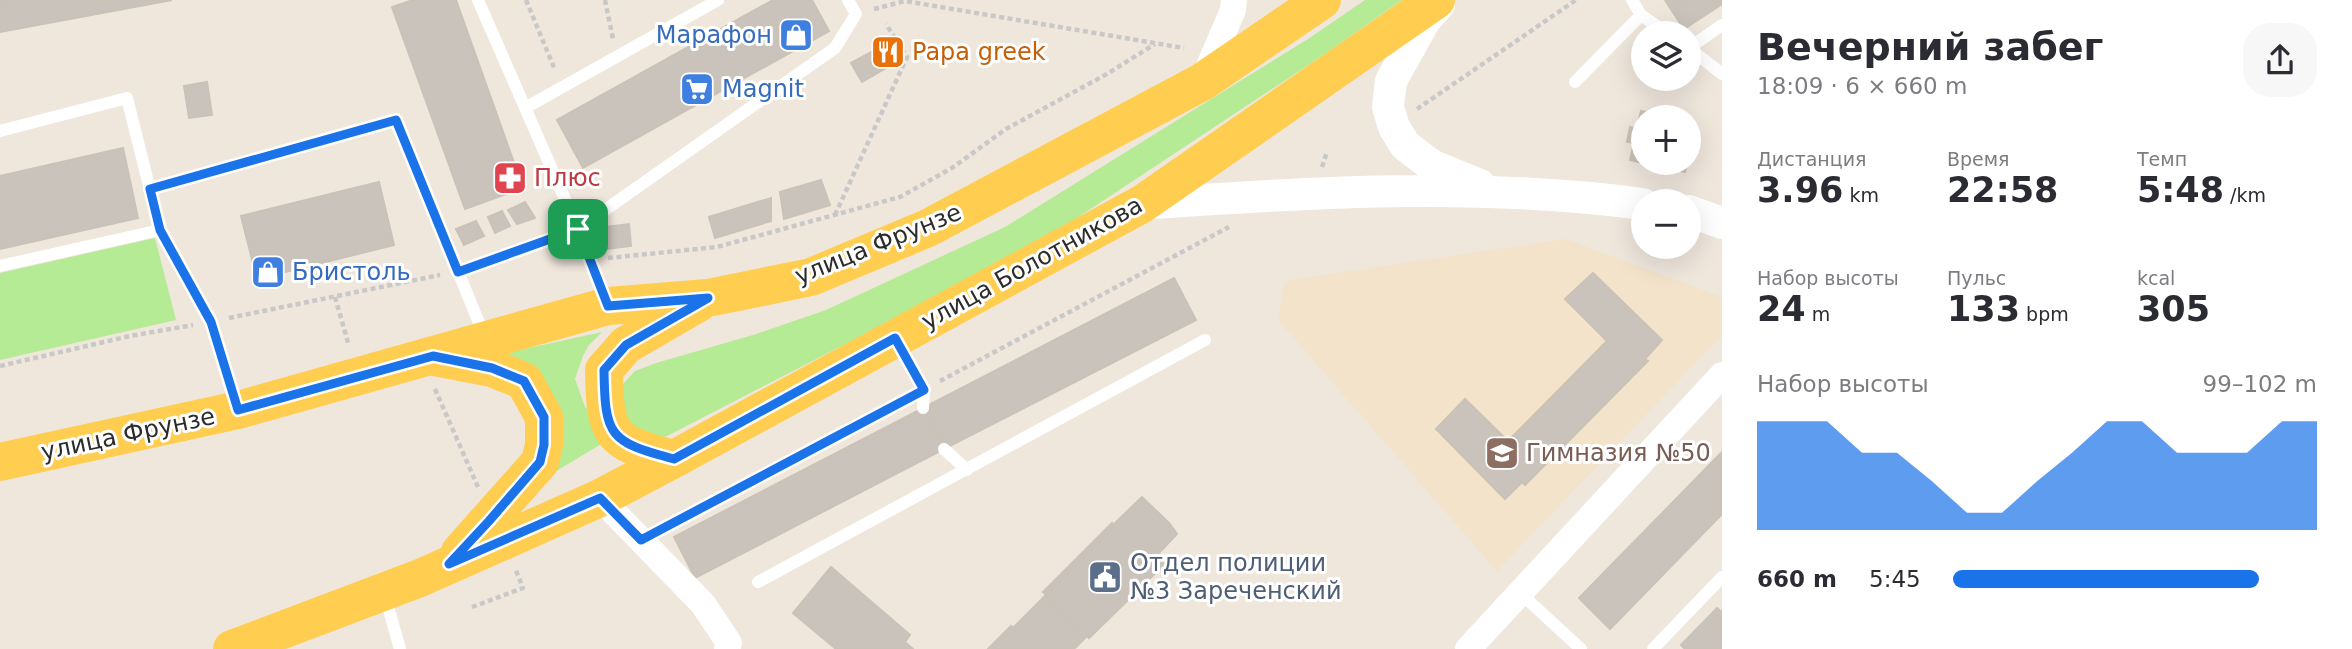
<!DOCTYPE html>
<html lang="ru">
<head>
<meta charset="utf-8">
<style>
  :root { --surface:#fff; --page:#f7f7f7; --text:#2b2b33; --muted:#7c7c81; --accent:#1a73e8 }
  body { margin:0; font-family:"DejaVu Sans",sans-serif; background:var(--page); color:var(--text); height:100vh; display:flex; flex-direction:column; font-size:26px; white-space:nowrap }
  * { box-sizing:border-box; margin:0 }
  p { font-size:23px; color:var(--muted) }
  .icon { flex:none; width:38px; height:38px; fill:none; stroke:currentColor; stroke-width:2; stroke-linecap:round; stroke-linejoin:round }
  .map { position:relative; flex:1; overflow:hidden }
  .side { display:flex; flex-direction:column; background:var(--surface); width:630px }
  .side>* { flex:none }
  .fabs { position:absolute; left:1631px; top:21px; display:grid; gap:14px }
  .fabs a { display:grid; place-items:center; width:70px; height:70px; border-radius:50%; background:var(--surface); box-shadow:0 7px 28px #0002; font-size:35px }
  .pin { position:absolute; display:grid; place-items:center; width:60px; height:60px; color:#fff; margin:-30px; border-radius:14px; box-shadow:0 4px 10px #0006 }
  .round { display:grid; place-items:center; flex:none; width:74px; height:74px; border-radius:28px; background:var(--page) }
  .headline { display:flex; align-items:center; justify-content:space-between; height:119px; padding:0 35px }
  h1 { font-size:38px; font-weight:600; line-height:52px }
  .figures { display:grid; grid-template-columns:repeat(3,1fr); gap:10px; height:119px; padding:7px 35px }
  .figures div { display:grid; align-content:center }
  .figures b { font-size:35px; font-weight:600 }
  .figures small { font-size:19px; font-weight:400 }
  .figures p { font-size:19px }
  .chart { height:196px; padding:14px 35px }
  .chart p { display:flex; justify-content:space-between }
  .chart svg { width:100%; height:126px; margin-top:7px; fill:var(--accent); opacity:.7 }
  ul { padding:0 35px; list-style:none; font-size:23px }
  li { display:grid; grid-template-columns:112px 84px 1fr; align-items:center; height:52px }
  li i { height:18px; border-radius:9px; background:var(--accent) }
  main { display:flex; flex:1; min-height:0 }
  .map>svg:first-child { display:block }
  .education { fill:#f2e3ca }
  .green { fill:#b5eb94 }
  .building { fill:#cac3bc; stroke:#cac2b6; stroke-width:2 }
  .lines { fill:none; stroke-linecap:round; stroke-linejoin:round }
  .path { stroke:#c8c8c8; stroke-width:4.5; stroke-dasharray:5 3.5; stroke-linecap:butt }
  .service { stroke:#fff; stroke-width:12 }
  .minor { stroke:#fff; stroke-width:26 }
  .tertiary { stroke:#fff; stroke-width:32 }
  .primary { stroke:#ffce51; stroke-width:38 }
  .route-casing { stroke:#fff; stroke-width:14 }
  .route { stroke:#1a73e8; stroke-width:9 }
  .labels { text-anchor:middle; stroke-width:6; stroke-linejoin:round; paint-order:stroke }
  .shop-label { font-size:24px; fill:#366cbe; stroke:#fff; text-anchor:start }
  .food-label { font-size:24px; fill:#c56008; stroke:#fff; text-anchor:start }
  .health-label { font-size:24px; fill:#be3a42; stroke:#fff; text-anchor:start }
  .street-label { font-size:24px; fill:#2c2c2c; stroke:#fff }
  .education-label { font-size:24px; fill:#785e54; stroke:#fff; text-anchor:start }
  .service-label { font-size:24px; fill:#4e5e75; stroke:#fff; text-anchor:start }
</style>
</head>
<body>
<main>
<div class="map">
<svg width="1722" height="649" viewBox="0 0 1722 649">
  <rect width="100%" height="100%" fill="#efe6dc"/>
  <path class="education" d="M1565,239L1722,297V335L1497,571L1278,320L1284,284L1290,280Z"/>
  <path class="green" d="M1365,0H1402L1319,58L1030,249L665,437L626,428L622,385L635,371L656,363L753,335L826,310L1005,227L1308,39Z
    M155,238L176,320L0,360V273Z
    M602,332L589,345L583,356L575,379L585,407L595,417L623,431L543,479L549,463L496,355Z"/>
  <path class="building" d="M0,0H172L0,32Z
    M413,0H456L523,188L465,209L392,7Z
    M773,0H812L829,31L583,168L557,120Z
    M1665,0H1722V4L1684,29Z
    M890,42L900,60L862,82L851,63Z
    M207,82L212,115L189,118L184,86Z
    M1641,111L1671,117H1643V163L1630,160L1634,143L1627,142L1630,127L1637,128Z
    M123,148L138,218L0,249V176Z
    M1644,163H1687L1685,172Z
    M821,180L830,205L784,219L780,192Z
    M379,182L394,245L257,279L241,216Z
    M771,198V221L715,238L709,217Z
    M525,202L535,218L517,224L508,210Z
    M502,211L510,226L495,233L488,217Z
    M476,221L484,236L464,245L456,229Z
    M629,224L631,246L607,249L604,227Z
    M1593,273L1662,340L1645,359L1648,361L1525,485L1522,482L1505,499L1436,429L1465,399L1508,441L1607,341L1565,299Z
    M1174,278L1196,320L944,449L923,408Z
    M923,408L944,449L695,578L674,537Z
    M1722,452V514L1610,629L1579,598Z
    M1142,497L1169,523L1177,534L1158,554L1166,563L1089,638L1043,592L1112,523L1113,525Z
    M831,567L910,635L905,642L913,649H836L793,613Z
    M1046,595L1087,636L1074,649H988L1011,626L1013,628Z
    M1717,608L1722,612V649H1685L1681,645Z"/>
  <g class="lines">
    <path class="path" d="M526,0L555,70
      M605,0L613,39
      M874,9L905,1L1184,48
      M1417,109L1576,0
      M1322,167L1327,152
      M835,215L907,57L886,24
      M608,258L717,247L900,197L952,168L1006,129L1107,74L1155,44
      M335,297L349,346
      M229,318L440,275
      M0,366L130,336L193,325
      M940,381L1229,227
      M435,389L478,487
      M665,528L904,400
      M472,607L523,588L515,568"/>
    <path class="service" d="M478,0L578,229L606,302
      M1632,0L1641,15L1667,33
      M1689,48L1722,74
      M1689,48L1722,25
      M1575,82L1641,15
      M525,108L718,0
      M0,131L127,98L160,230L211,322L237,407
      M150,189L396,120L484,335
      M0,266L160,230
      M458,272L578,229L835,48L856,14L848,0
      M897,341L924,390L923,408
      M944,449L967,470
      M758,582L1205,340
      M1520,593L1581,649
      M385,596L400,649
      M1653,649L1722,577"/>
    <path class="minor" d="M1203,80L1233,10L1234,0
      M600,498L703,604L729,643L727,649
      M1468,649L1722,375"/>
    <path class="tertiary" d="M1439,4L1425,20L1391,81L1388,107L1394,127L1405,145L1431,165L1480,185
      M1142,204C1309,192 1477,182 1643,204
      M1689,211L1722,223"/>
    <path class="primary" d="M435,357L492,368L524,381L544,417V445L540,462L460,552
      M674,459C609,442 605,436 604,370L626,345L700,302
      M0,462L238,410L608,306L708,298L811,277L928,228L1202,82L1322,0
      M232,649L420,578L600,498L674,459L1142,204L1436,0"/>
  </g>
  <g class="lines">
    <g class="route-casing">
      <path id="route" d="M396,120L458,272L578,229L608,306L708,298L626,345L604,370C605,436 609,442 674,459L895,338L924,390L641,540L600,498L449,564L489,521L540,462L544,445V417L524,381L492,368L433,356L238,410L211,322L160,230L150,189Z"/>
    </g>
    <use href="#route" class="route"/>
  </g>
  <defs>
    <g id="shop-square" transform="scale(1.75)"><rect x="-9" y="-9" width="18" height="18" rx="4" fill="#3f7fe0" stroke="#fff"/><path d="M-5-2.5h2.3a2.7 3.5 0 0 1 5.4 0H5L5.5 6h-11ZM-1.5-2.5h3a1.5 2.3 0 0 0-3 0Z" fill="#fff"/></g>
    <g id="restaurant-square" transform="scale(1.75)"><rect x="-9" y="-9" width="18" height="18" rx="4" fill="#e8710a" stroke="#fff"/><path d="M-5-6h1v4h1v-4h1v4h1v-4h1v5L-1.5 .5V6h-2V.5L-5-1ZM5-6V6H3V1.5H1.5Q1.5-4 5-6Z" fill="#fff"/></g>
    <g id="supermarket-square" transform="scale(1.75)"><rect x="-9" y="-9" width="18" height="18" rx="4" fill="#3f7fe0" stroke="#fff"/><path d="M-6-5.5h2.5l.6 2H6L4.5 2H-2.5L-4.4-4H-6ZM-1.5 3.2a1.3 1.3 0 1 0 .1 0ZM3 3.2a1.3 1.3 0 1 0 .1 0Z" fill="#fff"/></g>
    <g id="pharmacy-square" transform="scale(1.75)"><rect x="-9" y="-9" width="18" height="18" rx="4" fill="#e0444e" stroke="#fff"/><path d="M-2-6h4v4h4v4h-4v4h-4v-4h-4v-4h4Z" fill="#fff"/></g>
    <g id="school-square" transform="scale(1.75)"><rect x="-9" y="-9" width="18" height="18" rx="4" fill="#8d6e63" stroke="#fff"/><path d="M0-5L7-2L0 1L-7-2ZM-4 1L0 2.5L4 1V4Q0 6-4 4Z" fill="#fff"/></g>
    <g id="civic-square" transform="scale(1.75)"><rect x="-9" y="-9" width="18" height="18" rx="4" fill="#5c6f8a" stroke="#fff"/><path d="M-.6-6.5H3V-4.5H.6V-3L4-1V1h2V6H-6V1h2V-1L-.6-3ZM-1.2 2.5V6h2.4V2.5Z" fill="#fff"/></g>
  </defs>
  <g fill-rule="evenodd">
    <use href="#shop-square" x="796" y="35"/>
    <use href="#restaurant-square" x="888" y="52"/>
    <use href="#supermarket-square" x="697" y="89"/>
    <use href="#pharmacy-square" x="510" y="178"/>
    <use href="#shop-square" x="268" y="272"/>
    <use href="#school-square" x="1502" y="453"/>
    <use href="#civic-square" x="1105" y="577"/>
  </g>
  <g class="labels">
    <g class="shop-label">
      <text x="772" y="43" text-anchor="end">Марафон</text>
      <text x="722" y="97">Magnit</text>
      <text x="292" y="280">Бристоль</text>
    </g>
    <g class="food-label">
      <text x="912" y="60">Papa greek</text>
    </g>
    <g class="health-label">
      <text x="534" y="186">Плюс</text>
    </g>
    <g class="street-label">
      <text transform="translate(878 244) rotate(-22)" y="8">улица Фрунзе</text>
      <text transform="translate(1032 263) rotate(-29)" y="8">улица Болотникова</text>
      <text transform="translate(128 434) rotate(-12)" y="8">улица Фрунзе</text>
    </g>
    <g class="education-label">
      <text x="1526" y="461">Гимназия №50</text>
    </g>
    <g class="service-label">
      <text x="1130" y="571">Отдел полиции<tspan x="1130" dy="28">№3 Зареченский</tspan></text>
    </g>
  </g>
</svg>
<div class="fabs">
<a><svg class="icon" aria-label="layers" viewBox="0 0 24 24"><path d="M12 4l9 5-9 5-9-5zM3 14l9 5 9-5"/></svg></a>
<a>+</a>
<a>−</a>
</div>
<div class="pin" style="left:578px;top:229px;background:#1e9e55"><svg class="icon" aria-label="arrive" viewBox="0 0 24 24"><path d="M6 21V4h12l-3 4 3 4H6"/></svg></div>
</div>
<section class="side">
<div class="headline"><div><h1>Вечерний забег</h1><p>18:09 · 6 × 660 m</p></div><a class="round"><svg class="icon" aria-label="share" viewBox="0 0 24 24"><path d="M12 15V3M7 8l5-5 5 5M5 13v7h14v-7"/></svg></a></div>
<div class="figures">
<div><p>Дистанция</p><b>3.96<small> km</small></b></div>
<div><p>Время</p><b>22:58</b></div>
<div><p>Темп</p><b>5:48<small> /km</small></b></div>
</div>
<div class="figures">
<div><p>Набор высоты</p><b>24<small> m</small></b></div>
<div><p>Пульс</p><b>133<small> bpm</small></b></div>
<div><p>kcal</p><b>305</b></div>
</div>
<div class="chart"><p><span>Набор высоты</span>99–102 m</p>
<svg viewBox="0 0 160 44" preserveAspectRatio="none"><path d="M0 44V6L10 6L20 6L30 17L40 17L50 27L60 38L70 38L80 27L90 17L100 6L110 6L120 17L130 17L140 17L150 6L160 6V44z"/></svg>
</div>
<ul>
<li><b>660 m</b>5:45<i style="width:84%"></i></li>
</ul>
</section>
</main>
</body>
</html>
